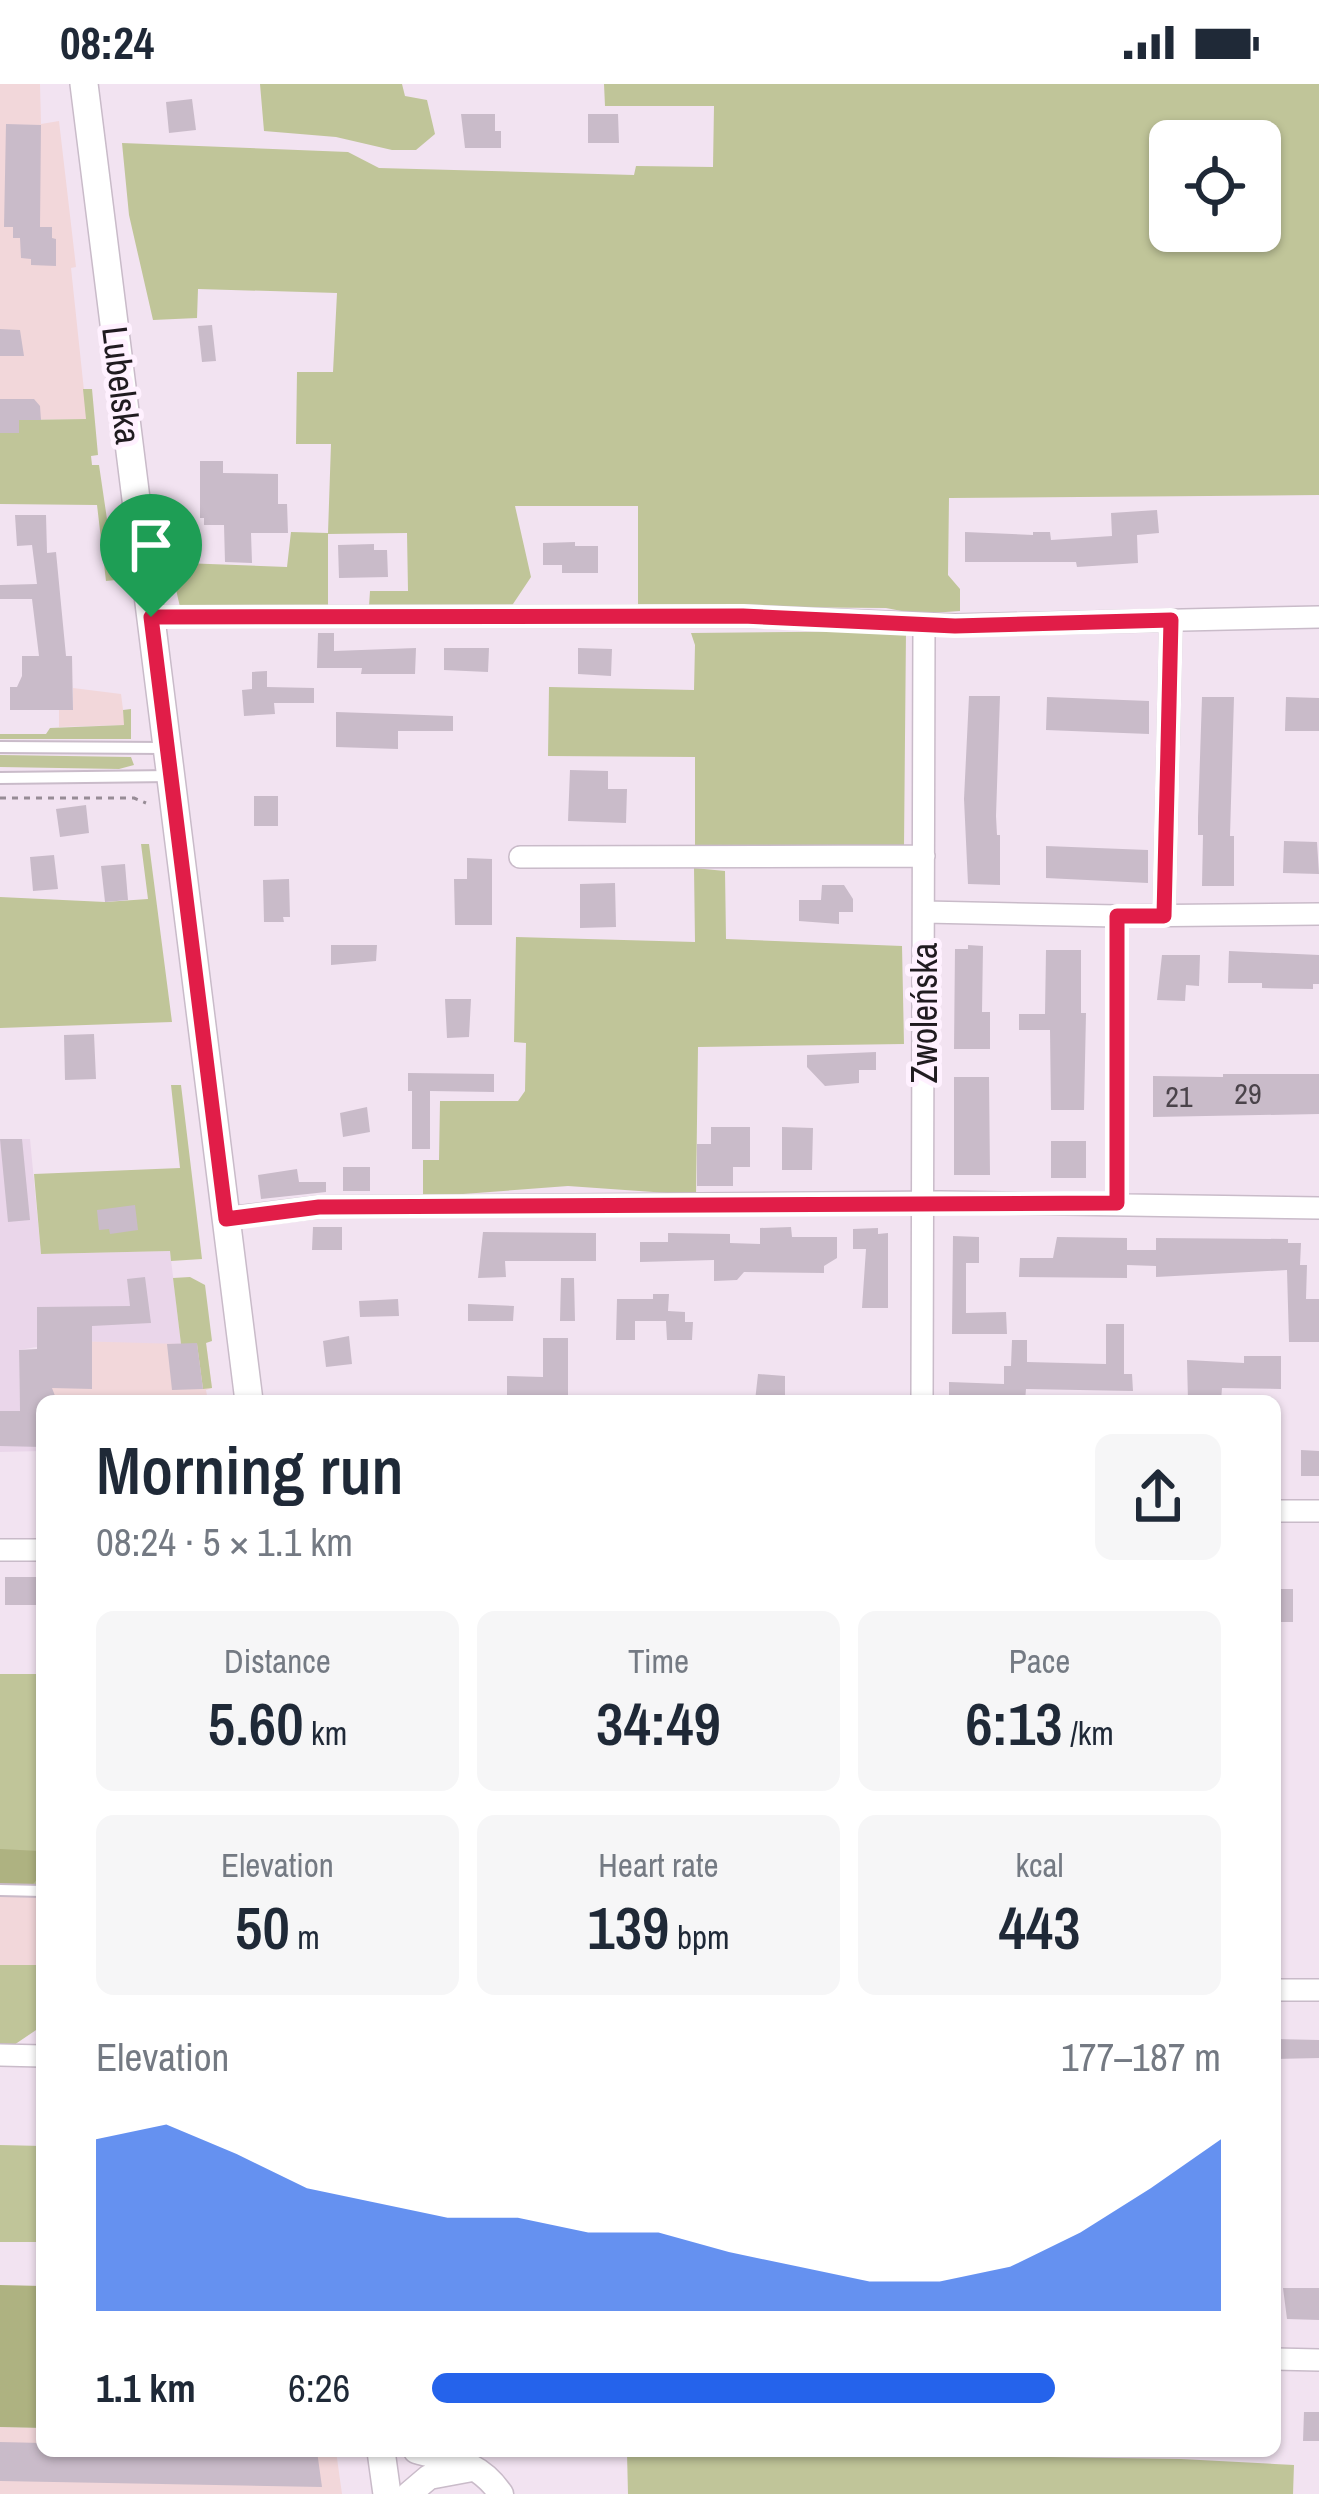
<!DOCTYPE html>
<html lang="en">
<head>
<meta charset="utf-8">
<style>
  :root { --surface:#fff; --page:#f6f6f7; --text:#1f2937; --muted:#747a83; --accent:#2563eb }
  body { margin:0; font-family:"Archivo Narrow",sans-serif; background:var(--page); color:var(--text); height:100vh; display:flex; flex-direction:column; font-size:45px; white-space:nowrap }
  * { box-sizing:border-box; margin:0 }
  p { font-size:39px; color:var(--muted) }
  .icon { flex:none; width:66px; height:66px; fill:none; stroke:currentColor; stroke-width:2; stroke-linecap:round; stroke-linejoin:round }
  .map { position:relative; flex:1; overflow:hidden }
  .drawer { position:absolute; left:36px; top:1311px; width:1245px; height:1062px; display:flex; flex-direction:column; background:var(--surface); border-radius:18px; box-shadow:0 3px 9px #0004 }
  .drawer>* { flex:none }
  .tools { position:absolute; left:1149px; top:36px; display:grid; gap:24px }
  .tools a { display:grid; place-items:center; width:132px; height:132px; border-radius:18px; background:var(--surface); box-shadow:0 3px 9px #0004; font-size:60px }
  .pin { position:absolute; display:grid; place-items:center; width:102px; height:102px; color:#fff; margin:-123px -51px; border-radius:50% 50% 50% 0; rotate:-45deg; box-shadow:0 0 12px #0007 }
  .pin .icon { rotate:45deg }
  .round { display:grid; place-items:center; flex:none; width:126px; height:126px; border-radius:18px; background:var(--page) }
  .headline { display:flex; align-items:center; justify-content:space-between; height:204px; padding:0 60px }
  h1 { font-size:66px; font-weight:600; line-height:90px }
  .figures { display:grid; grid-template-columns:repeat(3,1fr); gap:18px; height:204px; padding:12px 60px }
  .figures div { display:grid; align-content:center; border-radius:18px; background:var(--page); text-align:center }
  .figures b { font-size:60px; font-weight:600 }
  .figures small { font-size:33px; font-weight:400 }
  .figures p { font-size:33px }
  .chart { height:336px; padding:24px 60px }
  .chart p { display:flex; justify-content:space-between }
  .chart svg { width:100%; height:216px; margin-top:12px; fill:var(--accent); opacity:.7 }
  ul { padding:0 60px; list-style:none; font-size:39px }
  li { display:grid; grid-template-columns:192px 144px 1fr; align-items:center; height:90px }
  li i { height:30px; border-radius:15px; background:var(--accent) }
  .status { display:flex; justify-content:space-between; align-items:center; height:84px; padding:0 60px; background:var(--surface); direction:ltr }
  .status svg { height:33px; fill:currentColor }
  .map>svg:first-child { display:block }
  .commercial { fill:#f2d7da }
  .built { fill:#ead6ea }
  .green { fill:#c0c599; fill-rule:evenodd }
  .forest { fill:#aeb281 }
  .building { fill:#c9bbc9 }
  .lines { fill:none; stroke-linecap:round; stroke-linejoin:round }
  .service-casing { stroke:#c9bbc9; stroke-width:14 }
  .minor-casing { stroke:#c9bbc9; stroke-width:24 }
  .tertiary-casing { stroke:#c9bbc9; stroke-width:27 }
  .secondary-casing { stroke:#c9bbc9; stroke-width:30 }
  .path { stroke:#978c96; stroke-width:3; stroke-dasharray:6 6; stroke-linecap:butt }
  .service { stroke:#fff; stroke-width:10 }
  .minor { stroke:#fff; stroke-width:21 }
  .tertiary { stroke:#fff; stroke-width:24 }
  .secondary { stroke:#fff; stroke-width:27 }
  .route-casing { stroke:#fff; stroke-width:24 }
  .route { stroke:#e11d48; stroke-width:15 }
  .labels { text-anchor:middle; stroke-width:10; stroke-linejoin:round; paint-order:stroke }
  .number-label { font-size:30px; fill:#4a434a }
  .street-label { font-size:36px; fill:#201b20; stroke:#fff1ff }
</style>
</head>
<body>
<div class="status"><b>08:24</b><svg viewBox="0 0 49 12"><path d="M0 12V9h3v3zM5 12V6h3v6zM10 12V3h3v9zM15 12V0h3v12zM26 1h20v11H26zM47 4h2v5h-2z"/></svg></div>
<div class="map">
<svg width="1319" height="2410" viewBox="0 0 1319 2410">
  <rect width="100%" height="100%" fill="#f2e3f1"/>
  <path class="commercial" d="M0,0H40L41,40L59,37L76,183L71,184L87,335L0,336Z
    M73,604L121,610L125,641L59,643V626H73Z
    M72,1257L206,1258L212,1304L206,1306L208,1317H42Z
    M0,1811L42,1812V1881H0Z
    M0,2343L42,2344V2367H336L342,2410H0Z"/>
  <path class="built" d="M0,1055H30L41,1170L170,1167L181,1260L72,1257L19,1266L20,1326L42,1327V1367L0,1368Z"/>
  <path class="green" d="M260,0H402L405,12L427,16L435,50L416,66H392L336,53L264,47Z
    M604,0H1319V411L949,414L948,491L960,505V527L917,530L886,524L638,522V422H515L531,493L511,523L369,522L370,507H408L407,449L328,450V521L180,523L172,488L183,479L287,483L291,448L328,449L331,360H296L297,288H333L337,209L198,205L197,234L153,236L129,131L122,59L348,68L379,84L634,91L636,82L713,83L714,22H605ZM1170,57H1260V147H1170Z
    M83,305H92L98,371L91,372L92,381H99L116,496L106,497L97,421L0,420V349H19V336L86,335Z
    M906,547L904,762L695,764V673L548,672L549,603L694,606L695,561L691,549Z
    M131,625V655H0V650H46L50,644L124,641L123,626Z
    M0,671L131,673L134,681L119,685L0,683Z
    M141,760H149L172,938L0,944V813L105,818L148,815Z
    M694,784L725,787L726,855L902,862L904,960L698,963L696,1111L568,1102L423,1113V1076H439L440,1017H518L525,1007L526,959L514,958L516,853L695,858Z
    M171,1001H181L202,1175L171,1177L170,1167L41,1170L34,1090L180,1084Z
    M190,1193L205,1201L212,1257L206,1259L212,1304L203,1305L197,1260H181L173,1194Z
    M0,1590H42V1800H0Z
    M0,1881H42V1942L11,1963L0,1964Z
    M0,2061L42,2062V2158H0Z
    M669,2367L1181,2375L1294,2381L1293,2410H628L627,2369Z"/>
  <path class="forest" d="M0,1765L39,1767C44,1778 41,1793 32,1801L0,1800Z
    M0,2201L42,2202V2344L0,2343Z"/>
  <path class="building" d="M192,15L196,46L169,49L166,18Z
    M461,30H495V47H501V64H465Z
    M588,30H618L619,59H588Z
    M6,40L41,41L40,143H52V154L56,155V182L31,181V175L21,174L20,154H13V143H4Z
    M212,241L216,277L202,278L198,242Z
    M0,245L20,246L24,272H0Z
    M0,315H34L40,322L41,336H19V349H0Z
    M200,377H223V389L278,390V420H287L288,449H251L252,479L225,478L224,441H204V434H200Z
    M1157,426L1159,449L1137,451L1138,479L1077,483L1076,478H965V448L1033,451V448H1050L1051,456L1112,452L1111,429Z
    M15,431H46L47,469L56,468L66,572H72L73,626H10V603H17L22,592V572H39L32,515H0V501L37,500L32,461L17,462Z
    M575,458V462H598V489H562V481H543V459Z
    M374,460V466H387L388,493L339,494L338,461Z
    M318,549H334V567L416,564L415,590H361L362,584H317Z
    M444,564H489L488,588L444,586Z
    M578,564L612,565L611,592L578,590Z
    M267,587V603L314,604V619H274L275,630L244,632L242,606L252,605V588Z
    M969,612H1000L996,732L997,751H1000V801L968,800L964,715Z
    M1047,613L1149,617V650L1046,646Z
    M1202,613H1234L1230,752H1234V802H1202L1203,751H1198V734Z
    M1286,613L1319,614V647H1285Z
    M336,628L453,632V647H398V665L336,663Z
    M570,686L608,687V705H627L626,739L568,737Z
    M254,712H278V742H254Z
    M86,721L89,749L60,753L56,725Z
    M1284,757L1317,758L1319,790L1283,789Z
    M1046,762L1148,766V799L1046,794Z
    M54,771L58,805L33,807L30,773Z
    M467,774L492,775V841H455L454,795H467Z
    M125,780L128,816L105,818L101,782Z
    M289,795L290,833H283L284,838H264L263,796Z
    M615,799L616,843L580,844V800Z
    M822,801H844L853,815V828H839V840L799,837V816H821Z
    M331,861H377L376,877L331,881Z
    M968,861L983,862L982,928H990V965H954L955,865H968Z
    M1046,866H1081V929H1086L1084,1026H1051L1050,946H1019V930H1045Z
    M1229,867L1319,871V900H1313V905L1262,904V899H1228Z
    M1162,871H1200L1199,902L1186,901L1185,917L1157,916Z
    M445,915H471L469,953L447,954Z
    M94,950L96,995L65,996L64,951Z
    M876,968V986H859V999L825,1002L807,983V971Z
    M408,989L494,990V1008L430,1007V1065H412V1007H408Z
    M1223,990H1319V1030L1153,1033V992L1223,993Z
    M954,993H989L990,1091H954Z
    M367,1023L370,1048L343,1053L340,1029Z
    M711,1043H750V1083H733V1102H697V1060H711Z
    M782,1043L813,1044L812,1086H782Z
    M0,1055H22L30,1136L8,1138Z
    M1051,1057H1086V1094H1051Z
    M343,1083H370V1107H343Z
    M297,1085L299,1098H326V1108L261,1115L258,1091Z
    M135,1121L138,1146L110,1150L109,1145L99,1146L97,1126Z
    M313,1143H342V1166H312Z
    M791,1143L792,1153H837V1174L824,1182V1189L744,1188L737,1196L714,1197V1176L640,1178V1158H668V1149L730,1150V1159L760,1160V1144Z
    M878,1144V1150L888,1149V1224H862L866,1165H853V1145Z
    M483,1148L596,1149V1177H505L506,1193L478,1194Z
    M953,1152L979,1153V1179H966V1229L1006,1228L1007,1250H952Z
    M1057,1153L1127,1154V1166H1156V1154L1288,1155V1159H1301L1300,1181H1307L1306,1215H1319V1258H1289L1287,1186L1156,1193V1182L1127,1181V1194L1019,1193L1020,1174H1053Z
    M145,1193L151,1239L92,1242V1305L52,1304L57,1317H42V1363L0,1362V1327H20L19,1266L37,1265V1223L130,1222L127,1195Z
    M561,1194H574L575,1237H560Z
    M653,1210H669L668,1227L685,1228V1238H693L692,1256H667L666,1237H635V1256H616L617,1215H653Z
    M398,1215L399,1232L360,1233L359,1217Z
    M468,1220L514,1222L513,1237H468Z
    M1106,1240H1124V1290H1132L1133,1307L1026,1305L1025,1317H949V1298L1004,1300V1282H1011L1012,1256H1027V1278L1106,1280Z
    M349,1252L352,1280L326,1283L323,1257Z
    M543,1254H568V1317L507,1316V1292L543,1293Z
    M197,1259L203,1305L172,1306L167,1260Z
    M1244,1272H1281V1305L1222,1304L1221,1317H1188L1187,1276L1244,1279Z
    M758,1290L785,1292V1317H755Z
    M1301,1366L1319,1367V1392H1301Z
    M5,1493H40V1521H5Z
    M1275,1505H1293V1538H1275Z
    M1275,1955L1319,1956V1974L1275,1975Z
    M1283,2204H1319V2236L1287,2235Z
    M1304,2328H1319V2357H1303Z
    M0,2358L42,2359V2367H317L322,2403L0,2397Z"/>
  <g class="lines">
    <g class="service-casing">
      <path id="service" d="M0,663L164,664
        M0,694L171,692
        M0,1806L42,1807"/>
    </g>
    <g class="minor-casing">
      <path id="minor" d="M151,533L743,532L955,541L1319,533
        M520,773L924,772
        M925,828L1117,832L1319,830
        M1164,832L1171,536
        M1117,1119V832
        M227,1134L319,1123L940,1118L1319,1124
        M922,1317L924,540
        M1275,1427H1319
        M0,1466H42
        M1275,1906H1319
        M0,1971L42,1972
        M1275,2275L1319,2276"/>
    </g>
    <g class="tertiary-casing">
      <path id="tertiary" d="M416,2367C451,2377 477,2375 501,2410
        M409,2410L429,2393L472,2385"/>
    </g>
    <g class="secondary-casing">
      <path id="secondary" d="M84,0L249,1317
        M381,2367L387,2410"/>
    </g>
    <path class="path" d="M0,714H134L146,719"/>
    <use href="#service" class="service"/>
    <use href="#minor" class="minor"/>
    <use href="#tertiary" class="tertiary"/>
    <use href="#secondary" class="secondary"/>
  </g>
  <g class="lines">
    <g class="route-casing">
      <path id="route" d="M743,532L955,542L1171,536L1164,832H1117V1119L319,1123L226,1135L151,533Z"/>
    </g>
    <use href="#route" class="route"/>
  </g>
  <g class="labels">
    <g class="number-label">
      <text x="1248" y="1020">29</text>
      <text x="1179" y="1023">21</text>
    </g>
    <g class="street-label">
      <text transform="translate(122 301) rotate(83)" y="13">Lubelska</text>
      <text transform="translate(924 929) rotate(-90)" y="13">Zwoleńska</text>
    </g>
  </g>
</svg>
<div class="tools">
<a><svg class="icon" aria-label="locate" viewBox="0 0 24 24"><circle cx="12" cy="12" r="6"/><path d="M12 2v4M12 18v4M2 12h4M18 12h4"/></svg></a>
</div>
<div class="pin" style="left:151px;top:533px;background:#1e9e55"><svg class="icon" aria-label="arrive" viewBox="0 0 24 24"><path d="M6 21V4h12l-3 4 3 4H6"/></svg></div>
<section class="drawer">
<div class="headline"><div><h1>Morning run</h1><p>08:24 · 5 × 1.1 km</p></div><a class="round"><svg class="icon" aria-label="share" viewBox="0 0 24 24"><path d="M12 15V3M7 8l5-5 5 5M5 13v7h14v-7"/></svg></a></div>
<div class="figures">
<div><p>Distance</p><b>5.60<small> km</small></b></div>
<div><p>Time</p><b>34:49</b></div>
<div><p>Pace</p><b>6:13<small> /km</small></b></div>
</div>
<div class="figures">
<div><p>Elevation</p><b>50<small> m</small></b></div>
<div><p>Heart rate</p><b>139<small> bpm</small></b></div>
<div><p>kcal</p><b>443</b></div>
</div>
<div class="chart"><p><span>Elevation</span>177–187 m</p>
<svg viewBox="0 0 160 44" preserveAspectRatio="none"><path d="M0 44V9L10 6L20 12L30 19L40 22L50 25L60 25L70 28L80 28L90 32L100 35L110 38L120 38L130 35L140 28L150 19L160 9V44z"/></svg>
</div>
<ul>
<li><b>1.1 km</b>6:26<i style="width:79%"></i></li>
</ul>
</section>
</div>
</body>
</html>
